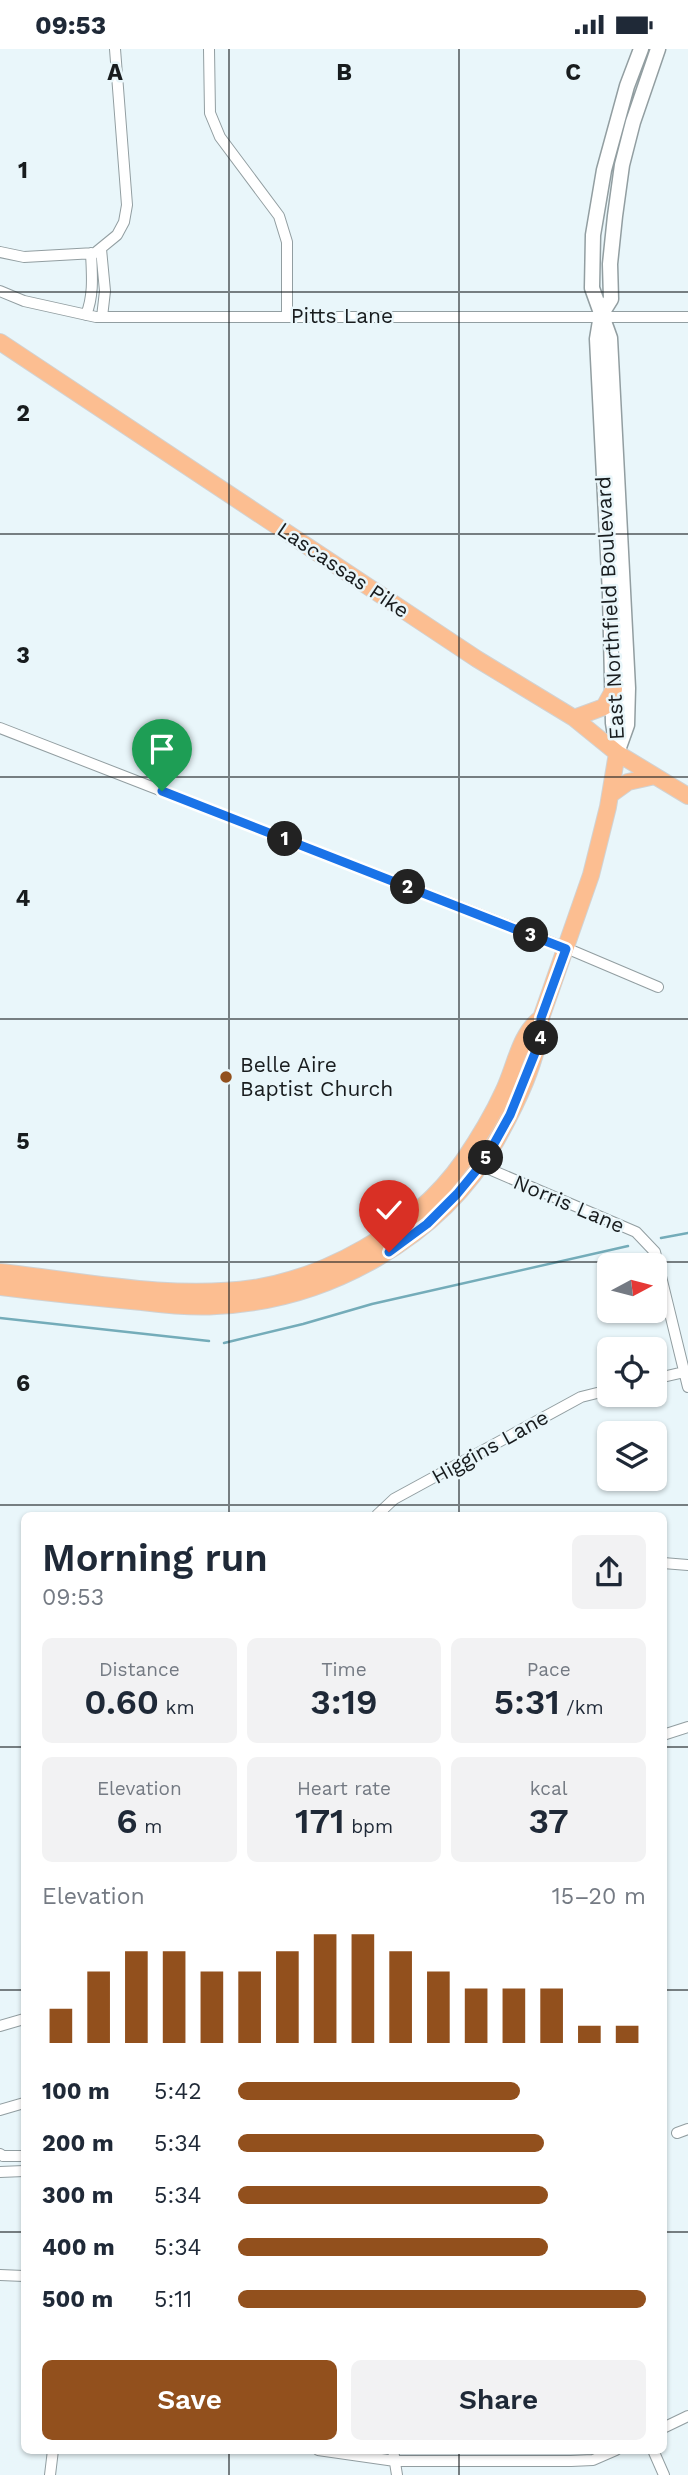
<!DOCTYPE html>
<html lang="en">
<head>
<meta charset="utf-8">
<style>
  :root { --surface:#fff; --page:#f2f2f3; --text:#1f2937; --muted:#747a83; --accent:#92501d }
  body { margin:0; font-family:"Work Sans",sans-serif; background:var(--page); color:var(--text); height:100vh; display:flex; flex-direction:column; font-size:26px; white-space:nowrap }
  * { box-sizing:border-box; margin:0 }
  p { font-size:23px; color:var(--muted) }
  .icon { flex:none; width:38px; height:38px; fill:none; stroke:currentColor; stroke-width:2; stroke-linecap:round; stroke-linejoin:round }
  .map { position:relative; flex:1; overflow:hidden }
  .sheet { position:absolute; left:21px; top:1463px; width:646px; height:942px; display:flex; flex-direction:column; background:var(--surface); border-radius:10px; box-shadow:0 2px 5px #0004 }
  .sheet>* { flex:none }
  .needle { width:46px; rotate:83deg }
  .fabs { position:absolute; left:597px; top:1204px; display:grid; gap:14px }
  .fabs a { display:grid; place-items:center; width:70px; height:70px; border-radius:10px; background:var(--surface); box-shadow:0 2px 5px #0004; font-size:35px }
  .pin { position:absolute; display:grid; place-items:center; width:60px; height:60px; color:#fff; margin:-72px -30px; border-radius:50% 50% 50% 0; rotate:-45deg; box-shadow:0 0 7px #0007 }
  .pin .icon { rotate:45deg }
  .km { position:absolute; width:35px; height:35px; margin:-18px; border-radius:50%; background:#222; color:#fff; font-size:19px; line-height:35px; text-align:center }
  .round { display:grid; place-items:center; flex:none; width:74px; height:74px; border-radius:10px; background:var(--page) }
  .head { display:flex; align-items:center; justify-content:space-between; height:119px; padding:0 21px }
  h1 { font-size:38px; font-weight:600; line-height:52px }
  .figures { display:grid; grid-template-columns:repeat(3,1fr); gap:10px; height:119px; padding:7px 21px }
  .figures div { display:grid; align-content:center; border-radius:10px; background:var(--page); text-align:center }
  .figures b { font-size:35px; font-weight:600 }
  .figures small { font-size:19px; font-weight:400 }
  .figures p { font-size:19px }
  .chart { height:196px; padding:14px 21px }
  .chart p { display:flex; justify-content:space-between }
  .chart svg { width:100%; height:126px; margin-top:7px; stroke:var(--accent); stroke-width:6 }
  .action { display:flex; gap:14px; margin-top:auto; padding:14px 21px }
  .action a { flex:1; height:80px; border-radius:10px; background:var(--accent); color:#fff; font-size:28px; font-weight:600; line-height:80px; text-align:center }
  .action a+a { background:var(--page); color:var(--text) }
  ul { padding:0 21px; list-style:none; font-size:23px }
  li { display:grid; grid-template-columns:112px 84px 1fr; align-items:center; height:52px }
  li i { height:18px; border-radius:9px; background:var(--accent) }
  .status { display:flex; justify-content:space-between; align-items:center; height:49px; padding:0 35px; background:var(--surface); direction:ltr }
  .status svg { height:19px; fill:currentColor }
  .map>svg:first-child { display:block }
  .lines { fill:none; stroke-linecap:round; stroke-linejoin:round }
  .stream { stroke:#74acb9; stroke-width:2.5 }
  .minor-casing { stroke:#929ea1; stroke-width:12 }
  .secondary-casing { stroke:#929ea1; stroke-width:17 }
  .primary-casing { stroke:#d1d2d2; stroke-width:18 }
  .minor { stroke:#fff; stroke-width:10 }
  .secondary { stroke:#fff; stroke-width:14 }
  .primary { stroke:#fcbe91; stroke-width:16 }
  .route-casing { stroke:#fff; stroke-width:14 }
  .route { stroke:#1a73e8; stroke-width:9 }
  .grid { fill:none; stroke:#181c1e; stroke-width:2; stroke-opacity:0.55 }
  .poi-dot { fill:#92501d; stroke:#e9f6fa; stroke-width:2.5 }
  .labels { text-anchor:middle; stroke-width:5; stroke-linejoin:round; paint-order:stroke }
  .street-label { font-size:21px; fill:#181c1e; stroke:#e9f6fa }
  .poi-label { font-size:21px; fill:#181c1e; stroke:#e9f6fa; text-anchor:start }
  .grid-label { font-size:23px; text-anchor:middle; font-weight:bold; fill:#181c1e; stroke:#e9f6fa; stroke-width:5; stroke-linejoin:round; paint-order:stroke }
</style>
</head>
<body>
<div class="status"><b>09:53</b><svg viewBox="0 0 49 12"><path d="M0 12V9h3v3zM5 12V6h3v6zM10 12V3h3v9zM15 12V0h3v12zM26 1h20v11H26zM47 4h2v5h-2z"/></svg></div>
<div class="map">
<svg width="688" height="2426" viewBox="0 0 688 2426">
  <rect width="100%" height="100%" fill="#e9f6fa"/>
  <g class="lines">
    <path class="stream" d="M661,1189L688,1184
      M0,1269L209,1292
      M224,1294L303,1275L372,1255L628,1197"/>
    <g class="minor-casing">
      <path id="minor" d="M209,0L210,64L220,88L279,167L287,193V267
        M101,200L105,242L102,268
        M0,203L24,208L95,204L117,186L124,173L127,156L115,0
        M0,242L24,252L96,268H688
        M86,266C94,246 92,226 91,204
        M0,679L566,899L658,938
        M475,1114L636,1183L655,1203L688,1338
        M654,1330L688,1322
        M377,1466L394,1450L581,1348L609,1341
        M663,1514L688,1516
        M663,1686L688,1678
        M0,1977L24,1970
        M0,2061L24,2054
        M677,2084L688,2080
        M0,2105L3,2107H24
        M0,2123L24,2122
        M0,2226L24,2227
        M663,2379L688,2367
        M318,2401L395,2412H571L593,2411L616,2401
        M393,2401L397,2426
        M653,2401L664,2426
        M50,2426L53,2401"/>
    </g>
    <g class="secondary-casing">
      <path id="secondary" d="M617,699L613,674L610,545L597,290L601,266L611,250L610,215L615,167L622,116L633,73L658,0
        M617,704L627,676L628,639L610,289L592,239L593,186L604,121L627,37L641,0"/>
    </g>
    <g class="primary-casing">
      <path id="primary" d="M0,293L477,610L574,669L617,704L688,747
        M574,669L604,658L614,640
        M610,746L628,733L655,727
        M0,1223C83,1232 171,1251 254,1239C292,1233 331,1218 364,1199C403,1177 437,1149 463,1112C478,1090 492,1067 503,1043C515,1019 519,985 541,969
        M0,1238C47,1244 95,1249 142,1253C166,1256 192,1259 216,1257C327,1252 440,1190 496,1092C515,1058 540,1009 541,969L591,826L608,758L617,704"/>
    </g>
    <use href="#minor" class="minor"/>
    <use href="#secondary" class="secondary"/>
    <use href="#primary" class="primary"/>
  </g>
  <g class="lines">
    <g class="route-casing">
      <path id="route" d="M162,742L566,900L541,969V989L510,1066L485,1111L457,1145L427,1175L389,1203"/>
    </g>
    <use href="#route" class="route"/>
  </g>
  <path class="grid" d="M229,0V1466M459,0V1466M0,243H688M0,485H688M0,728H688M0,970H688M0,1213H688M0,1456H688M0,1698H24M663,1698H688M0,1941H24M663,1941H688M0,2183H24M663,2183H688M229,2401V2426M459,2401V2426"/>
  <circle class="poi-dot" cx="226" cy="1028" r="7"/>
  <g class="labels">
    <g class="street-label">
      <text x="342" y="274">Pitts Lane</text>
      <text transform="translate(343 521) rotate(34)" y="7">Lascassas Pike</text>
      <text transform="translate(610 559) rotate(-93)" y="7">East Northfield Boulevard</text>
      <text transform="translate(569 1155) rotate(23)" y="7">Norris Lane</text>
      <text transform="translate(490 1398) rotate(-29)" y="7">Higgins Lane</text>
    </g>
    <g class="poi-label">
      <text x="240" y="1023">Belle Aire<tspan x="240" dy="24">Baptist Church</tspan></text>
    </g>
  </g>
  <g class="grid-label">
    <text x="115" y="31">A</text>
    <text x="344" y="31">B</text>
    <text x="573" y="31">C</text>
    <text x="23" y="129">1</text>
    <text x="23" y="372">2</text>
    <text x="23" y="614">3</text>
    <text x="23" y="857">4</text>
    <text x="23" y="1100">5</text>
    <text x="23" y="1342">6</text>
  </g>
</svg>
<div class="fabs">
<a><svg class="needle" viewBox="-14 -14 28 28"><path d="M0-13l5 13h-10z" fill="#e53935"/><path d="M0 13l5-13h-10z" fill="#747a83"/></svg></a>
<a><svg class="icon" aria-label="locate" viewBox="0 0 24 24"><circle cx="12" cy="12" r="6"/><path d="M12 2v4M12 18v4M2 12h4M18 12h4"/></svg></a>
<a><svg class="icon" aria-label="layers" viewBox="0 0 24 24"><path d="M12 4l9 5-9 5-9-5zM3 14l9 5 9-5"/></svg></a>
</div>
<div class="pin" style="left:162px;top:742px;background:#1e9e55"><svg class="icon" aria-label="arrive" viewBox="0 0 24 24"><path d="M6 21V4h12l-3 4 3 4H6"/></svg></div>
<div class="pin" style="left:389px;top:1203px;background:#d93025"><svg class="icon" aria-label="check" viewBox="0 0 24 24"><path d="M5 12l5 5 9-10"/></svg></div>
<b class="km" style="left:285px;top:790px">1</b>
<b class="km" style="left:408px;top:838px">2</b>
<b class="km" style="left:531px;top:886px">3</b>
<b class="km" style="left:541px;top:989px">4</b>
<b class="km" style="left:486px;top:1109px">5</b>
<section class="sheet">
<div class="head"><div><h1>Morning run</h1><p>09:53</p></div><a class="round"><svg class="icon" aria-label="share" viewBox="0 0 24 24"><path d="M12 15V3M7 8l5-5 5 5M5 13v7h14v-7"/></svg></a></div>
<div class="figures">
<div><p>Distance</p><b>0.60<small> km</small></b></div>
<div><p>Time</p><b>3:19</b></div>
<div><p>Pace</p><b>5:31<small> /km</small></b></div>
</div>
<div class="figures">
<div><p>Elevation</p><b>6<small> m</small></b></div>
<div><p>Heart rate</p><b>171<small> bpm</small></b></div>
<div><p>kcal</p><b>37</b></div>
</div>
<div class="chart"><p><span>Elevation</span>15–20 m</p>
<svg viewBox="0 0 160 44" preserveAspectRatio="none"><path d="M5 44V32M15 44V19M25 44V12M35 44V12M45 44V19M55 44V19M65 44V12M75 44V6M85 44V6M95 44V12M105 44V19M115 44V25M125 44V25M135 44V25M145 44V38M155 44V38"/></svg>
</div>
<ul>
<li><b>100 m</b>5:42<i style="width:69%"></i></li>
<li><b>200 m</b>5:34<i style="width:75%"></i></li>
<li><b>300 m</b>5:34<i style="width:76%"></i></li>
<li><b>400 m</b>5:34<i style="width:76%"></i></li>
<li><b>500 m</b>5:11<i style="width:100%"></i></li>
</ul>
<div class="action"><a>Save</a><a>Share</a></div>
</section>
</div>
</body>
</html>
